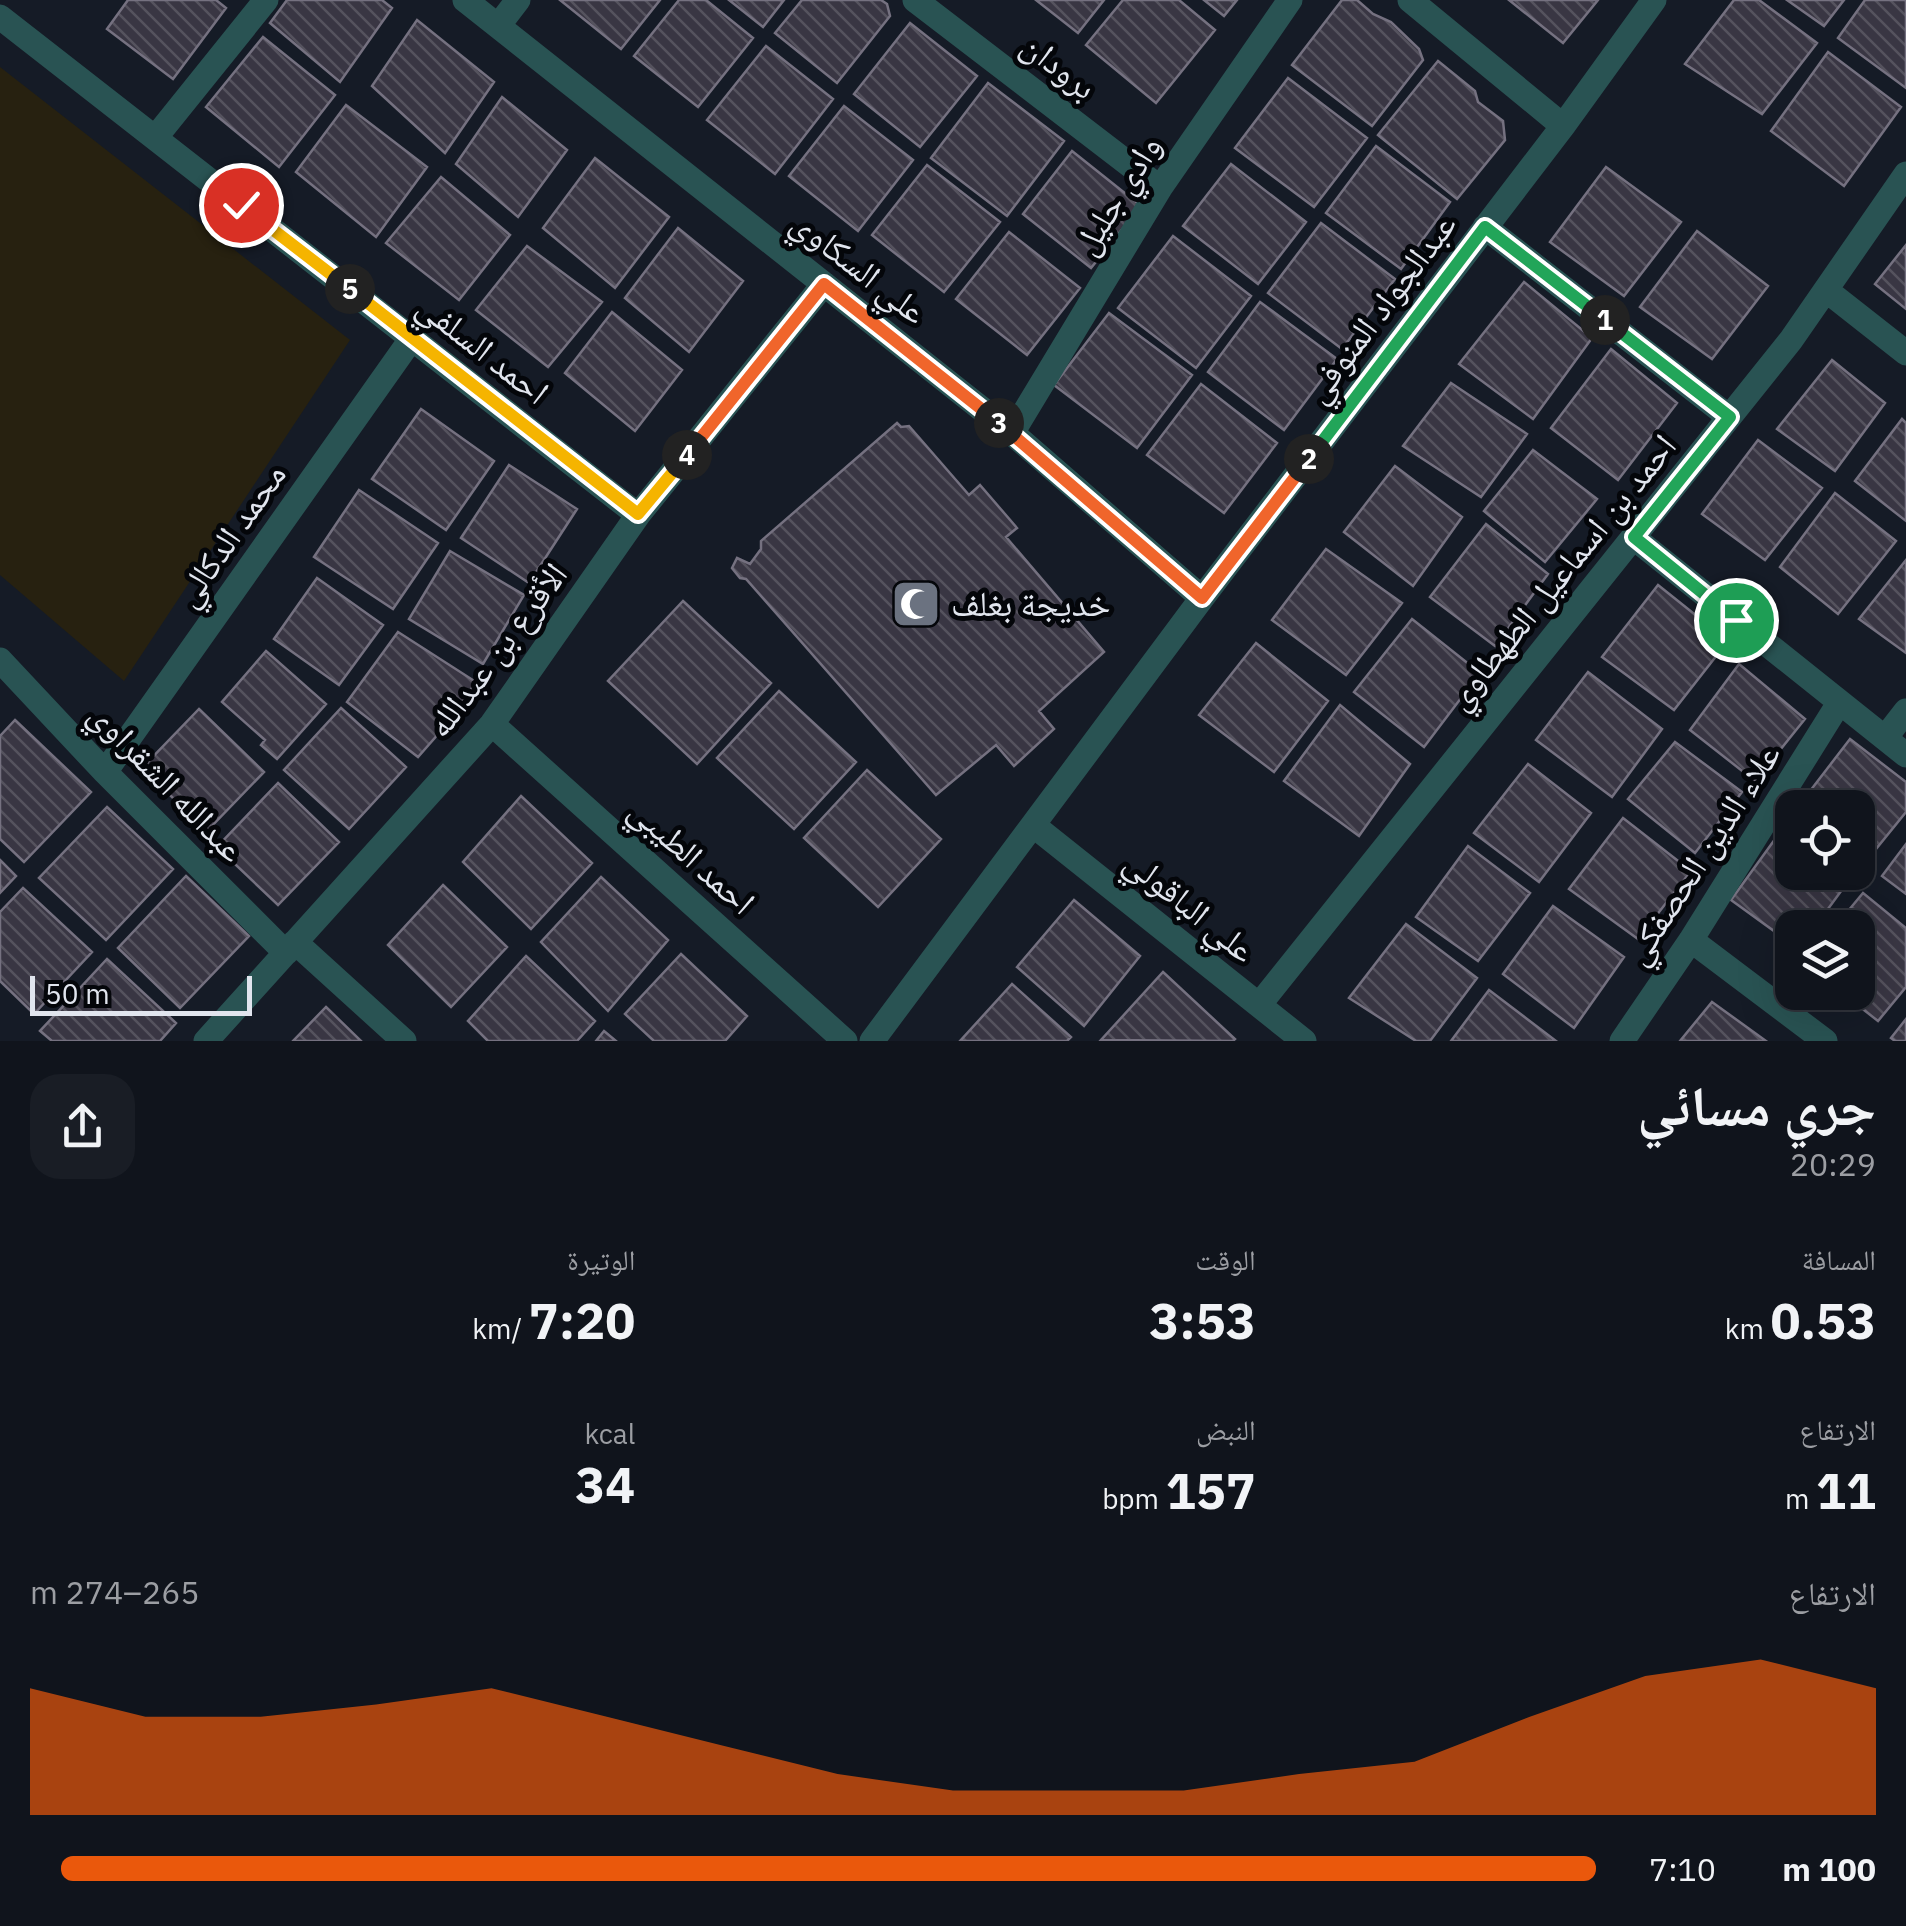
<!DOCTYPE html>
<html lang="ar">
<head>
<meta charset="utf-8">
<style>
  :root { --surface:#10141c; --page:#191d25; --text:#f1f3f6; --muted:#9c9ea3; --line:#30333b; --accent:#ea580c }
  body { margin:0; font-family:"IBM Plex Sans","Noto Naskh Arabic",sans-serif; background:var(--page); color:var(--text); direction:rtl; height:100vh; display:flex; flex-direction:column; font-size:38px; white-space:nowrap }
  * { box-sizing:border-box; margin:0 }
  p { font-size:32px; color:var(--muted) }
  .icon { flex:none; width:55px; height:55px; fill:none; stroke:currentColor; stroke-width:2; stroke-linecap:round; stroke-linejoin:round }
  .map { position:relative; height:1041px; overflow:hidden; direction:ltr }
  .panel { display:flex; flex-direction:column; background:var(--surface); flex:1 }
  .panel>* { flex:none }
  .controls { position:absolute; left:1775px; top:790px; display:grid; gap:20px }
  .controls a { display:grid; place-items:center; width:100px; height:100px; border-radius:20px; background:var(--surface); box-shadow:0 10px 40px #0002,0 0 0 2px var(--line); font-size:50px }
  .scale { position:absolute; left:30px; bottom:25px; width:222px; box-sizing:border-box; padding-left:10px; border:5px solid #e1e5ee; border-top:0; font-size:28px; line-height:35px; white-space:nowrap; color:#e1e5ee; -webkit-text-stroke:8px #04060a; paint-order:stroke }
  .pin { position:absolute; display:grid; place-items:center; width:85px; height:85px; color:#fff; margin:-42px; border:5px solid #fff; border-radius:50%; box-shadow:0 2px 10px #0007 }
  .km { position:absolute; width:50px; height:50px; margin:-25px; border-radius:50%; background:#222; color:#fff; font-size:28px; line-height:50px; text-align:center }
  .round { display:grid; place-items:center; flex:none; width:105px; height:105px; border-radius:30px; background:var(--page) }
  .summary { display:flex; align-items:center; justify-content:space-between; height:170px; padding:0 30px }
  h1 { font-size:55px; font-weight:800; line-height:75px }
  .stats { display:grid; grid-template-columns:repeat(3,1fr); gap:15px; height:170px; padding:10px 30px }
  .stats div { display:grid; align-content:center }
  .stats b { font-size:50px; font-weight:800 }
  .stats small { font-size:28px; font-weight:400 }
  .stats p { font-size:28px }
  .chart { height:280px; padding:20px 30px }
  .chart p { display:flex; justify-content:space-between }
  .chart svg { width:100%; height:180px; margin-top:10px; fill:var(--accent); opacity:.7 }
  ul { padding:0 30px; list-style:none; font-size:32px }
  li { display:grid; grid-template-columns:160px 120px 1fr; align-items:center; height:75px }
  li i { height:25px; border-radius:12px; background:var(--accent) }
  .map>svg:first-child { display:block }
  .education { fill:#272110 }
  .building { fill:url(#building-back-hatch); stroke:#757180; stroke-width:2.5 }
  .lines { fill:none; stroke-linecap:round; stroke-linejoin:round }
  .street { stroke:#295353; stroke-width:25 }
  .split-1-casing { stroke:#fff; stroke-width:20 }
  .split-2-casing { stroke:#fff; stroke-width:20 }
  .split-3-casing { stroke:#fff; stroke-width:20 }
  .split-4-casing { stroke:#fff; stroke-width:20 }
  .split-5-casing { stroke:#fff; stroke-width:20 }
  .split-6-casing { stroke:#fff; stroke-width:20 }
  .split-1 { stroke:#22a559; stroke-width:12 }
  .split-2 { stroke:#22a559; stroke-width:12 }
  .split-3 { stroke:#f0652b; stroke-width:12 }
  .split-4 { stroke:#f0652b; stroke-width:12 }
  .split-5 { stroke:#f5b400; stroke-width:12 }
  .split-6 { stroke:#f5b400; stroke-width:12 }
  .labels { text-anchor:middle; stroke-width:10; stroke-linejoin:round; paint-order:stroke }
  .street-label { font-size:35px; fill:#e1e5ee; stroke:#04060a }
  .poi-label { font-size:35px; fill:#e1e5ee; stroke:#04060a; text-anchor:start }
</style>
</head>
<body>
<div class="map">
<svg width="1906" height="1041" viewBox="0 0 1906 1041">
  <defs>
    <pattern id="building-back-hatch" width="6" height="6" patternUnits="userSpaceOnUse" patternTransform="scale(2.5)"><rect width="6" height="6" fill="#393643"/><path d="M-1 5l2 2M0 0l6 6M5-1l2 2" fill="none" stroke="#55535e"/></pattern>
  </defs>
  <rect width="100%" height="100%" fill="#151b26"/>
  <path class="education" d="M0,67L350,340L124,681L0,575Z"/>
  <path class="building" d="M128,0H216L226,8L173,79L107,29Z
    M287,0H382L392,8L340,82L270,23Z
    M560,0H660L621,49Z
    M679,0H706L753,38L698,107L634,56Z
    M729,0H784L763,27Z
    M802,0H881L887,4L890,16L837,83L775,33Z
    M1036,0H1104L1078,33Z
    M1123,0H1179L1215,30L1156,103L1086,45Z
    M1204,0H1237L1224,16Z
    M1342,0H1357L1373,14L1391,22L1419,49L1423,60L1372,126L1292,65Z
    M1509,0H1598L1563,43Z
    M1734,0H1759L1817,43L1762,114L1685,64Z
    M1787,0H1844L1824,26Z
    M1865,0H1906V88L1838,38Z
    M417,20L494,82L445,153L372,86Z
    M910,23L977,76L920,147L854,94Z
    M263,37L335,95L279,167L206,107Z
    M766,46L833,99L775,174L707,120Z
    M1828,52L1901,107L1844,186L1771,131Z
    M1438,61L1475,91L1478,102L1503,121L1505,140L1457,199L1378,135Z
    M1288,78L1367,138L1314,207L1235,148Z
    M988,83L1064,141L1007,216L931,158Z
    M502,97L567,150L518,217L456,164Z
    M346,105L427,167L376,237L296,172Z
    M844,106L913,160L858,231L789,176Z
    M1376,146L1450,202L1401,269L1326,213Z
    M1072,151L1141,206L1091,268L1023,214Z
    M595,158L669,217L615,288L543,228Z
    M1231,164L1306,222L1258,284L1183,226Z
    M927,165L1000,222L944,292L872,235Z
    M1606,167L1681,222L1624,296L1550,242Z
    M441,177L510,235L459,300L386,243Z
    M1321,223L1395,279L1342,349L1268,293Z
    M678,228L743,281L689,352L625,298Z
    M1697,231L1768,286L1712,359L1640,307Z
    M1009,232L1080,288L1027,355L956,299Z
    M1173,236L1251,296L1196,368L1118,308Z
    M1906,245V309L1875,284Z
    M527,246L602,302L548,367L476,310Z
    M1524,282L1592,338L1533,419L1459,364Z
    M1260,302L1337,359L1284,430L1208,372Z
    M612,312L682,370L635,431L565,373Z
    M1109,313L1192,375L1137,448L1054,385Z
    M1611,349L1677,403L1618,480L1551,428Z
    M1832,360L1885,403L1835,471L1777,429Z
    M1451,383L1527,434L1481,497L1403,446Z
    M1201,384L1277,443L1224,513L1147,455Z
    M421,409L494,461L446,530L372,479Z
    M1902,419L1906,423V521L1855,481Z
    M897,423L901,427L909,426L969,495L980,485L1017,528L1006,537L1104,652L1039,711L1054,729L1014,766L996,745L936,795L746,579L740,578L732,568L737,558L750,564L761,549V541Z
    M1758,440L1822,488L1765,560L1702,514Z
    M1533,450L1597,499L1545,562L1484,511Z
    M509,465L577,509L529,583L461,538Z
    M1395,466L1462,517L1413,586L1344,532Z
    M359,490L438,543L393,609L314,557Z
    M1835,493L1896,541L1838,614L1780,567Z
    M1486,524L1548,574L1495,646L1430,597Z
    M1326,549L1402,603L1346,675L1272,620Z
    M450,551L524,595L483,664L409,619Z
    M1906,560V653L1859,619Z
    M317,578L383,625L339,685L274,639Z
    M1658,585L1728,641L1674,710L1602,657Z
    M683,601L771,683L697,764L608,681Z
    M1412,619L1480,673L1424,747L1354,692Z
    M398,632L476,682L447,724L418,757L347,702Z
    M1256,643L1328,701L1274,772L1199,715Z
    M266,651L326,704L277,759L261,745L265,740L222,702Z
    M1739,664L1805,719L1755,781L1690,730Z
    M1588,672L1662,729L1612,797L1536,740Z
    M779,691L856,762L794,829L717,758Z
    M1340,705L1410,764L1359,836L1284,781Z
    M341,708L406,767L349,829L284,770Z
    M199,709L264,772L207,831L142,768Z
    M15,720L91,792L24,862L0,839V736Z
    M1850,739L1906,782V812L1863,865L1858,862V808H1797Z
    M1675,742L1742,792L1695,853L1628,799Z
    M1528,764L1591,813L1539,882L1474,833Z
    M867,770L941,839L878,907L804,838Z
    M278,783L339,842L278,905L217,847Z
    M521,796L592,863L531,929L463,862Z
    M107,807L173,869L106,940L39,878Z
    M1623,818L1691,871L1638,939L1569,889Z
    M1778,835L1792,845V872H1833L1847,883L1814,928H1792V944L1731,900Z
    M1906,844V894L1882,876Z
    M1468,846L1530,893L1478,961L1416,917Z
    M0,860L16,876L0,893Z
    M186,876L249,936L180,1008L118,948Z
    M601,877L668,940L608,1011L541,942Z
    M443,885L507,947L451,1007L388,945Z
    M23,888L92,952L34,1014L0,981V912Z
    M1863,893L1906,928V987L1878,1021L1841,992H1858V928H1834Z
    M1074,900L1140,956L1084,1026L1017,967Z
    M1553,906L1624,957L1574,1028L1503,974Z
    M1406,924L1477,978L1430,1041H1416L1349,998Z
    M681,954L747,1016L725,1041H654L625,1014Z
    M526,956L595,1021L577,1041H488L468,1021Z
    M107,959L176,1023L160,1041H52L40,1031Z
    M1163,972L1235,1039L1233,1041L1101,1040Z
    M1012,984L1071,1037L1067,1041H960Z
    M1489,990L1556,1041H1451Z
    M1712,1002L1766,1041H1680Z
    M326,1007L361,1041H293Z
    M1906,1019V1041H1895L1891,1038Z
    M604,1031L616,1041H596Z"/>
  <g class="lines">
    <path class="street" d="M465,0L1012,433L1202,598
      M915,0L1160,188
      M1410,0L1563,126
      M0,17L638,515
      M498,26L518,0
      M155,138L266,0
      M1485,227L1729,417
      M1826,290L1906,353
      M1012,433L1160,188L1290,0
      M1633,537L1906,755
      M0,660L105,772L286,953
      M492,724L845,1041
      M1885,738L1906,711
      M105,772L412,338
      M1033,825L1304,1041
      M1691,940L1825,1041
      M295,942L404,1041
      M1259,1005L1791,340L1906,174
      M206,1041L492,724L638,515L824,284
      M872,1041L1202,598L1563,126L1654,0
      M1622,1041L1691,940L1839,703"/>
  </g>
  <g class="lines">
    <g class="split-1-casing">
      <path id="split-1" d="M1605,320L1730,417L1634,537L1736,620"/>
    </g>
    <g class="split-2-casing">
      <path id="split-2" d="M1309,459L1485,227L1605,320"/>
    </g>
    <g class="split-3-casing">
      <path id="split-3" d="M999,423L1202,598L1309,459"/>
    </g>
    <g class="split-4-casing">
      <path id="split-4" d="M687,455L824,284L999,423"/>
    </g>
    <g class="split-5-casing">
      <path id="split-5" d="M350,289L638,514L687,455"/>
    </g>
    <g class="split-6-casing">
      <path id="split-6" d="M241,205L350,289"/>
    </g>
    <use href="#split-1" class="split-1"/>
    <use href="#split-2" class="split-2"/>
    <use href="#split-3" class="split-3"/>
    <use href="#split-4" class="split-4"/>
    <use href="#split-5" class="split-5"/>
    <use href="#split-6" class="split-6"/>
  </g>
  <defs>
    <g id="mosque-square" transform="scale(2.5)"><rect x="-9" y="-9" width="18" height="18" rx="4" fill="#6b7280" stroke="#04060a"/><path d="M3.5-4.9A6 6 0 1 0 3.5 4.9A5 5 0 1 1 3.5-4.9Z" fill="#fff"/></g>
  </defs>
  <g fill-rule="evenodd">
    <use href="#mosque-square" x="916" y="604"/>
  </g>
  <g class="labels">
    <g class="street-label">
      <text transform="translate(1059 66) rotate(38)" y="12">برودان</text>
      <text transform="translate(1117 195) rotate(-58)" y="12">وادي جليل</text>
      <text transform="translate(859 267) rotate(38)" y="12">علي السكاوي</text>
      <text transform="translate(1380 308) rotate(-53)" y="12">عبدالجواد المنوفي</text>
      <text transform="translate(483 349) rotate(38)" y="12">احمد السلفي</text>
      <text transform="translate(230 535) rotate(-55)" y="12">محمد الدكالي</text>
      <text transform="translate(1561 572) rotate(-51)" y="12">احمد بن اسماعيل الطهطاوي</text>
      <text transform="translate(497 650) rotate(-53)" y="12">الأقرع بن عبدالله</text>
      <text transform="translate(167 782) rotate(46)" y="12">عبدالله الشقراوي</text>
      <text transform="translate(1702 854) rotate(-57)" y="12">علاء الدين الحصفكي</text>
      <text transform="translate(692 856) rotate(42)" y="12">احمد الطيبي</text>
      <text transform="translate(1190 906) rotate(39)" y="12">علي الباقولي</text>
    </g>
    <g class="poi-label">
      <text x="951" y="616">خديجة بغلف</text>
    </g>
  </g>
</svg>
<div class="controls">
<a><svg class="icon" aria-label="locate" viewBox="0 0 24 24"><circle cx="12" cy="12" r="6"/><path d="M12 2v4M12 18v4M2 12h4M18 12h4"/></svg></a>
<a><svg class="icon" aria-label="layers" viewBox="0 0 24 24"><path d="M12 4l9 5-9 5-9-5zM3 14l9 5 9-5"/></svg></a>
</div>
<div class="scale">50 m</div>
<div class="pin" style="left:1736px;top:620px;background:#1e9e55"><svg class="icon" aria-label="arrive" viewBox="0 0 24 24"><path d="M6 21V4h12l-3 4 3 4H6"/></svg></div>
<div class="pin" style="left:241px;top:205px;background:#d93025"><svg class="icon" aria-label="check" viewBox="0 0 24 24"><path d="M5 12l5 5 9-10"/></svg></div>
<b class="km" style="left:1605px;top:320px">1</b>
<b class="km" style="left:1309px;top:459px">2</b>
<b class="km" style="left:999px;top:423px">3</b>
<b class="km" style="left:687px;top:455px">4</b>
<b class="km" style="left:350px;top:289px">5</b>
</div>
<section class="panel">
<div class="summary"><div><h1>جري مسائي</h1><p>20:29</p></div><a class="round"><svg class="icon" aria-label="share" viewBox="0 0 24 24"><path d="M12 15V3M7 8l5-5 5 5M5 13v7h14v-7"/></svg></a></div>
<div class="stats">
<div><p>المسافة</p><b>0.53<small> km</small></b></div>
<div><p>الوقت</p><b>3:53</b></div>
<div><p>الوتيرة</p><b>7:20<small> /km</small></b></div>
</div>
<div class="stats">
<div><p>الارتفاع</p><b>11<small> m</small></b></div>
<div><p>النبض</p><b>157<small> bpm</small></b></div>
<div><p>kcal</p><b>34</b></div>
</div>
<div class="chart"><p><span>الارتفاع</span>265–274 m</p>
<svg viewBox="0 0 160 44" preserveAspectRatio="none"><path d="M0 44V13L10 20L20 20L30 17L40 13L50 20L60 27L70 34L80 38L90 38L100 38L110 34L120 31L130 20L140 10L150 6L160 13V44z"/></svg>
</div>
<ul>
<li><b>100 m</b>7:10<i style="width:98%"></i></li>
</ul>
</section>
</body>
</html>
